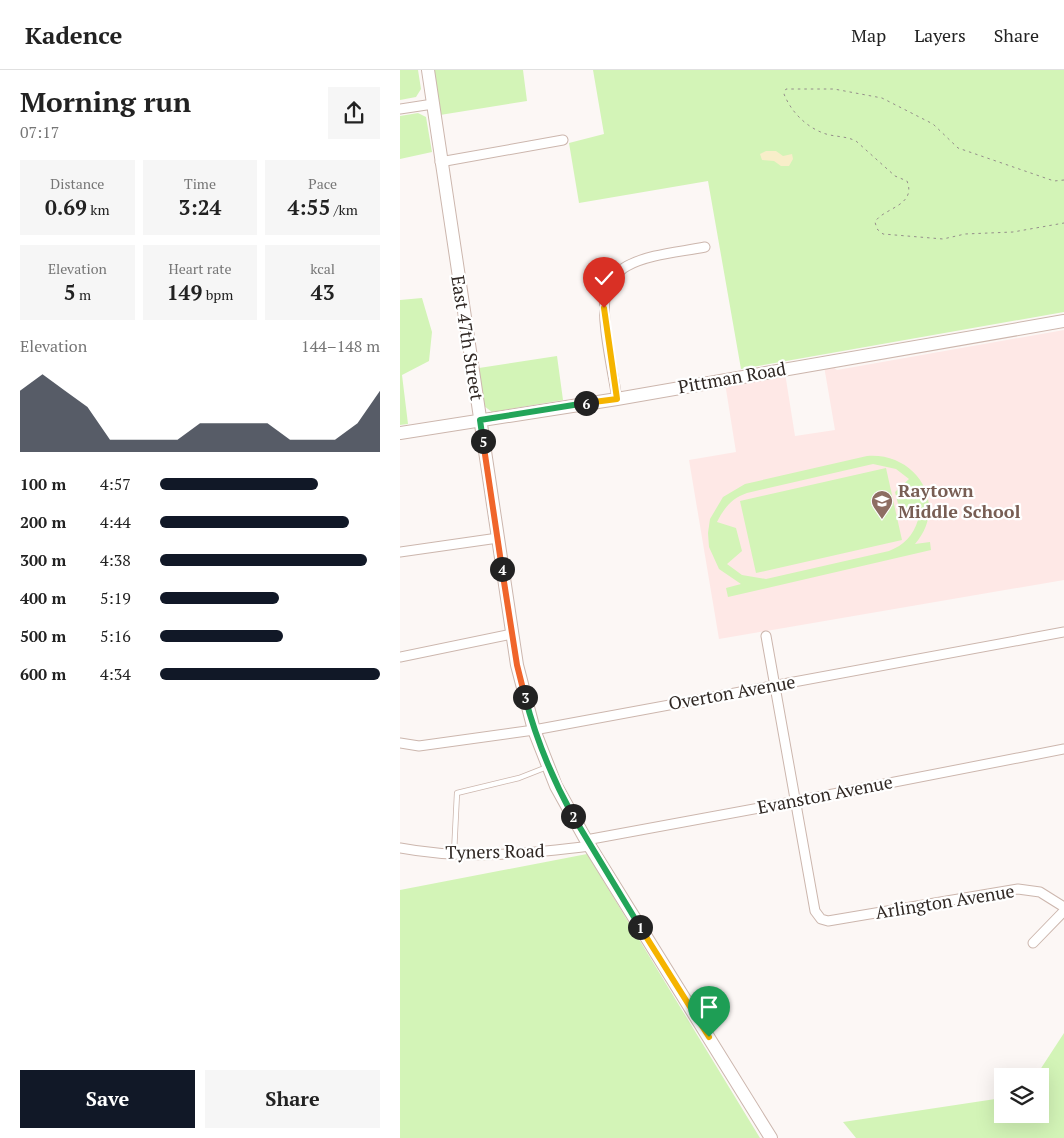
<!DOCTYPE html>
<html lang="en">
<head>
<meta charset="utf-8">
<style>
  :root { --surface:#fff; --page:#f6f6f6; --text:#222; --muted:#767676; --line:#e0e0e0; --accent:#111827 }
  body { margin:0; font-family:"PT Serif",serif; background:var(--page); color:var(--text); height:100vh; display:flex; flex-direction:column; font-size:19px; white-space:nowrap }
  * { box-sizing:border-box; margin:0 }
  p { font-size:16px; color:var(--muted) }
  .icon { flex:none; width:28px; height:28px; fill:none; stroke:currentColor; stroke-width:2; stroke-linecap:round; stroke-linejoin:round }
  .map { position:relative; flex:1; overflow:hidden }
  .panel { display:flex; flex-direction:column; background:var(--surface); width:400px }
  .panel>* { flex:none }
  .fabs { position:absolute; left:594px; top:998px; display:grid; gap:10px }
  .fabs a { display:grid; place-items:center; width:55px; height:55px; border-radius:0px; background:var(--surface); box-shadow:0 5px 20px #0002; font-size:25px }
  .pin { position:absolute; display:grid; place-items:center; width:42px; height:42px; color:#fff; margin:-51px -21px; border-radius:50% 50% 50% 0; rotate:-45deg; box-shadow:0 0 5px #0007 }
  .pin .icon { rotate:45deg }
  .km { position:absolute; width:25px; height:25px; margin:-12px; border-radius:50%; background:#222; color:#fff; font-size:14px; line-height:25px; text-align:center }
  .round { display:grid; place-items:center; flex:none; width:52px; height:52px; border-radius:0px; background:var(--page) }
  .head { display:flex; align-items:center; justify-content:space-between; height:85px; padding:0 20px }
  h1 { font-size:28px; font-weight:700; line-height:38px }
  .stats { display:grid; grid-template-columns:repeat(3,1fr); gap:8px; height:85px; padding:5px 20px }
  .stats div { display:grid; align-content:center; border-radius:0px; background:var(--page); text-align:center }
  .stats b { font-size:21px; font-weight:700 }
  .stats small { font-size:14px; font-weight:400 }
  .stats p { font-size:14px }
  .chart { height:140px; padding:10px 20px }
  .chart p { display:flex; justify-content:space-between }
  .chart svg { width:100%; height:90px; margin-top:5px; fill:var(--accent); opacity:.7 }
  .action { display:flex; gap:10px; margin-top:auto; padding:10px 20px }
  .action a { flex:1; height:58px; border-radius:0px; background:var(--accent); color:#fff; font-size:20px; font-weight:700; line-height:58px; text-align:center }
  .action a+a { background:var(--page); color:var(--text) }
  ul { padding:0 20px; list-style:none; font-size:16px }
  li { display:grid; grid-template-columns:80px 60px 1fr; align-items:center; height:38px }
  li i { height:12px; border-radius:6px; background:var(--accent) }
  header { display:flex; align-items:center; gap:30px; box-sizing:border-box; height:70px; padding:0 25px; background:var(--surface); border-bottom:1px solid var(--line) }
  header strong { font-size:24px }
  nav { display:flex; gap:28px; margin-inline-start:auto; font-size:18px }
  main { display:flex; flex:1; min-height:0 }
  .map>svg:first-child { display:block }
  .education { fill:#fee8e6 }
  .green { fill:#d3f4b7; fill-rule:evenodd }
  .sand { fill:#f8eec9 }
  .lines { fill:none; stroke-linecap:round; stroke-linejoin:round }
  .lane-casing { stroke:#ccb6ad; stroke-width:6 }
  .street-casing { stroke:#ccb6ad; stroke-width:11 }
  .secondary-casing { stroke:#ccb6ad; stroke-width:14 }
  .path { stroke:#948d8a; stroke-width:1; stroke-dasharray:2.5 4; stroke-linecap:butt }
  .lane { stroke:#fff; stroke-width:4.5 }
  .street { stroke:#fff; stroke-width:9 }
  .secondary { stroke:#fff; stroke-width:12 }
  .split-1-casing { stroke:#fff; stroke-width:10 }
  .split-2-casing { stroke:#fff; stroke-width:10 }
  .split-3-casing { stroke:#fff; stroke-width:10 }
  .split-4-casing { stroke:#fff; stroke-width:10 }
  .split-5-casing { stroke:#fff; stroke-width:10 }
  .split-6-casing { stroke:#fff; stroke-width:10 }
  .split-7-casing { stroke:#fff; stroke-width:10 }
  .split-1 { stroke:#f5b400; stroke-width:6 }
  .split-2 { stroke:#22a559; stroke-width:6 }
  .split-3 { stroke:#22a559; stroke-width:6 }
  .split-4 { stroke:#f0652b; stroke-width:6 }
  .split-5 { stroke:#f0652b; stroke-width:6 }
  .split-6 { stroke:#22a559; stroke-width:6 }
  .split-7 { stroke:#f5b400; stroke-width:6 }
  .labels { text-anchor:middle; stroke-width:4.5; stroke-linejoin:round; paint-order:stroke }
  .street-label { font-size:18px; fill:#302824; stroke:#fff }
  .education-label { font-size:18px; font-weight:bold; fill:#785e54; stroke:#fff; text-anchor:start }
</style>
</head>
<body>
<header>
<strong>Kadence</strong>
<nav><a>Map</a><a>Layers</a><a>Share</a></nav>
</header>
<main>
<section class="panel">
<div class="head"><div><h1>Morning run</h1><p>07:17</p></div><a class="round"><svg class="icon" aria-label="share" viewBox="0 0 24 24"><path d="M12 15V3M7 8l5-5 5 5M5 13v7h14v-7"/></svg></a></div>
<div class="stats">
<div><p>Distance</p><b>0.69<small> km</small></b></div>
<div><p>Time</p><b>3:24</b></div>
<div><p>Pace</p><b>4:55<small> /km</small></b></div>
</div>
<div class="stats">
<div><p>Elevation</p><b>5<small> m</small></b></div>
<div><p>Heart rate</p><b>149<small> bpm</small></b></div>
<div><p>kcal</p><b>43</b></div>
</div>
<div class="chart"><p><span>Elevation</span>144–148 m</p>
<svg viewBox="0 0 160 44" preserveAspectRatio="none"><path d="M0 44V14L10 6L20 14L30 22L40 38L50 38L60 38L70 38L80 30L90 30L100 30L110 30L120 38L130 38L140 38L150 30L160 14V44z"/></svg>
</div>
<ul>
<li><b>100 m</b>4:57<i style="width:72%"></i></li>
<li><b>200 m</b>4:44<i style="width:86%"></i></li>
<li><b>300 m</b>4:38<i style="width:94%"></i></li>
<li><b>400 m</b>5:19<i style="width:54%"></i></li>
<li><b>500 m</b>5:16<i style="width:56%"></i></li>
<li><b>600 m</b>4:34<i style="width:100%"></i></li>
</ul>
<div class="action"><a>Save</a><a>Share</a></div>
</section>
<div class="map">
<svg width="664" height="1068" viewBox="0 0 664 1068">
  <rect width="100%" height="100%" fill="#fcf7f5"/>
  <path class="education" d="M664,260V510L319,569L289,390L336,382L325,313L385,303L395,366L435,360L424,296L433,297L437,300Z"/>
  <path class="green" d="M0,0H18L21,19L16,27L0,30Z
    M33,0H123L127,31L40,45Z
    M193,0H664V242L341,299L308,111L179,133L169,73L204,64Z
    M18,43L26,47L32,82L0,89V46Z
    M22,228L32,262L29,291L2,305L8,354L0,355V230Z
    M157,286L163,330L92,342L84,336L79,298Z
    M467,386C517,382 549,435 515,474L530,472L531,480L328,527L326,518L341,514L319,499L309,477L308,463L310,449L323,427L345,414ZM473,394L496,399L509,409L495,422L501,445L518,450C513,466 504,475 489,481L366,509L342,505L327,494L342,481L336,458L317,452C324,438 332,428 347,423Z
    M486,398L502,470L356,503L340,431Z
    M187,784L360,1068H0V820Z
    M664,963V1068H456L443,1052L602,1028V1044H640V1006H636Z"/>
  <path class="sand" d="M366,81H376L383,86L392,84L393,89L389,96H381L374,91L362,90L360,84Z"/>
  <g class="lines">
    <g class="lane-casing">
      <path id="lane" d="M54,783L57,723L119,708L147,697"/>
    </g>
    <g class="street-casing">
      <path id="street" d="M0,39L33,34
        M40,92L163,70
        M217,329C213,301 200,248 206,223C209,213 218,201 227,196C249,184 281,182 305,177
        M0,482L98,468
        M366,566L415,841L421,849L428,851L618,819L640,822L664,837
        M0,587L112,564
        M0,673L19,676L134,660L664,562
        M186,770L397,731L664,679
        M0,778C63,790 127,784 190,776
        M633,873L664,841"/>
    </g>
    <g class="secondary-casing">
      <path id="secondary" d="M28,0L117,595L134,660L156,716L186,770L371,1068
        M0,363L217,329L664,251"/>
    </g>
    <path class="path" d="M664,110L654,111L558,78L533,54L482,28L434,19H386L384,24C391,42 407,58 426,64C436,67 446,66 456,71L495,106L507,111C517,136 483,138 475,152L477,159L483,164L543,169L565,164L613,162L664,153"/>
    <use href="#lane" class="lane"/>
    <use href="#street" class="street"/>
    <use href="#secondary" class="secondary"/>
  </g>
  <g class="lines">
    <g class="split-1-casing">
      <path id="split-1" d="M240,857L309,967"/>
    </g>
    <g class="split-2-casing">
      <path id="split-2" d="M173,746L240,857"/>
    </g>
    <g class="split-3-casing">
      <path id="split-3" d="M125,627C136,669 152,708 173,746"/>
    </g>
    <g class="split-4-casing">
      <path id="split-4" d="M102,499L117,595L125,627"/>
    </g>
    <g class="split-5-casing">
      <path id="split-5" d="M83,371L102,499"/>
    </g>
    <g class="split-6-casing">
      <path id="split-6" d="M83,371L80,350L186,333"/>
    </g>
    <g class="split-7-casing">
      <path id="split-7" d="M186,333L217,329L204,238"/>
    </g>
    <use href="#split-1" class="split-1"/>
    <use href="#split-2" class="split-2"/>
    <use href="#split-3" class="split-3"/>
    <use href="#split-4" class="split-4"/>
    <use href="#split-5" class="split-5"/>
    <use href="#split-6" class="split-6"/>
    <use href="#split-7" class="split-7"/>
  </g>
  <defs>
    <g id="school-pin" transform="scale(1.125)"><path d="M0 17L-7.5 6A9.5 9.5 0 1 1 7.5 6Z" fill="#8d6e63" stroke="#fff"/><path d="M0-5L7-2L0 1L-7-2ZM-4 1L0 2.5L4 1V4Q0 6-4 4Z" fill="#fff"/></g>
  </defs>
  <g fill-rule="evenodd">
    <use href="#school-pin" x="482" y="431"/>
  </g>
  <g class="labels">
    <g class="street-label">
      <text transform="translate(67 268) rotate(81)" y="6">East 47th Street</text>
      <text transform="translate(332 308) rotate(-10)" y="6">Pittman Road</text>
      <text transform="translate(332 623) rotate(-10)" y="6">Overton Avenue</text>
      <text transform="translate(425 725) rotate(-11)" y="6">Evanston Avenue</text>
      <text transform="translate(95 782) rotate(-1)" y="6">Tyners Road</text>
      <text transform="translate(545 832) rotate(-9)" y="6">Arlington Avenue</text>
    </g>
    <g class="education-label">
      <text x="498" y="427">Raytown<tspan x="498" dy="21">Middle School</tspan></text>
    </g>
  </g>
</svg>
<div class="fabs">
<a><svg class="icon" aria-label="layers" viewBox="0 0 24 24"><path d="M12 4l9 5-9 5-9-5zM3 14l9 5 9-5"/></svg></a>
</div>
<div class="pin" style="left:309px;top:967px;background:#1e9e55"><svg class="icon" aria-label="arrive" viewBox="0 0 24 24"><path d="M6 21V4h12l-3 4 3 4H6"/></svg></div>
<div class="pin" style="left:204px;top:238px;background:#d93025"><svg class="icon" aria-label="check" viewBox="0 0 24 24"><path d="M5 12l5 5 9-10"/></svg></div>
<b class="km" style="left:240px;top:857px">1</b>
<b class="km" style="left:173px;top:746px">2</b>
<b class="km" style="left:125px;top:627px">3</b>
<b class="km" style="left:102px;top:499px">4</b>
<b class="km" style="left:83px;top:371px">5</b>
<b class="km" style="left:186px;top:333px">6</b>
</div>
</main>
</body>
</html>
